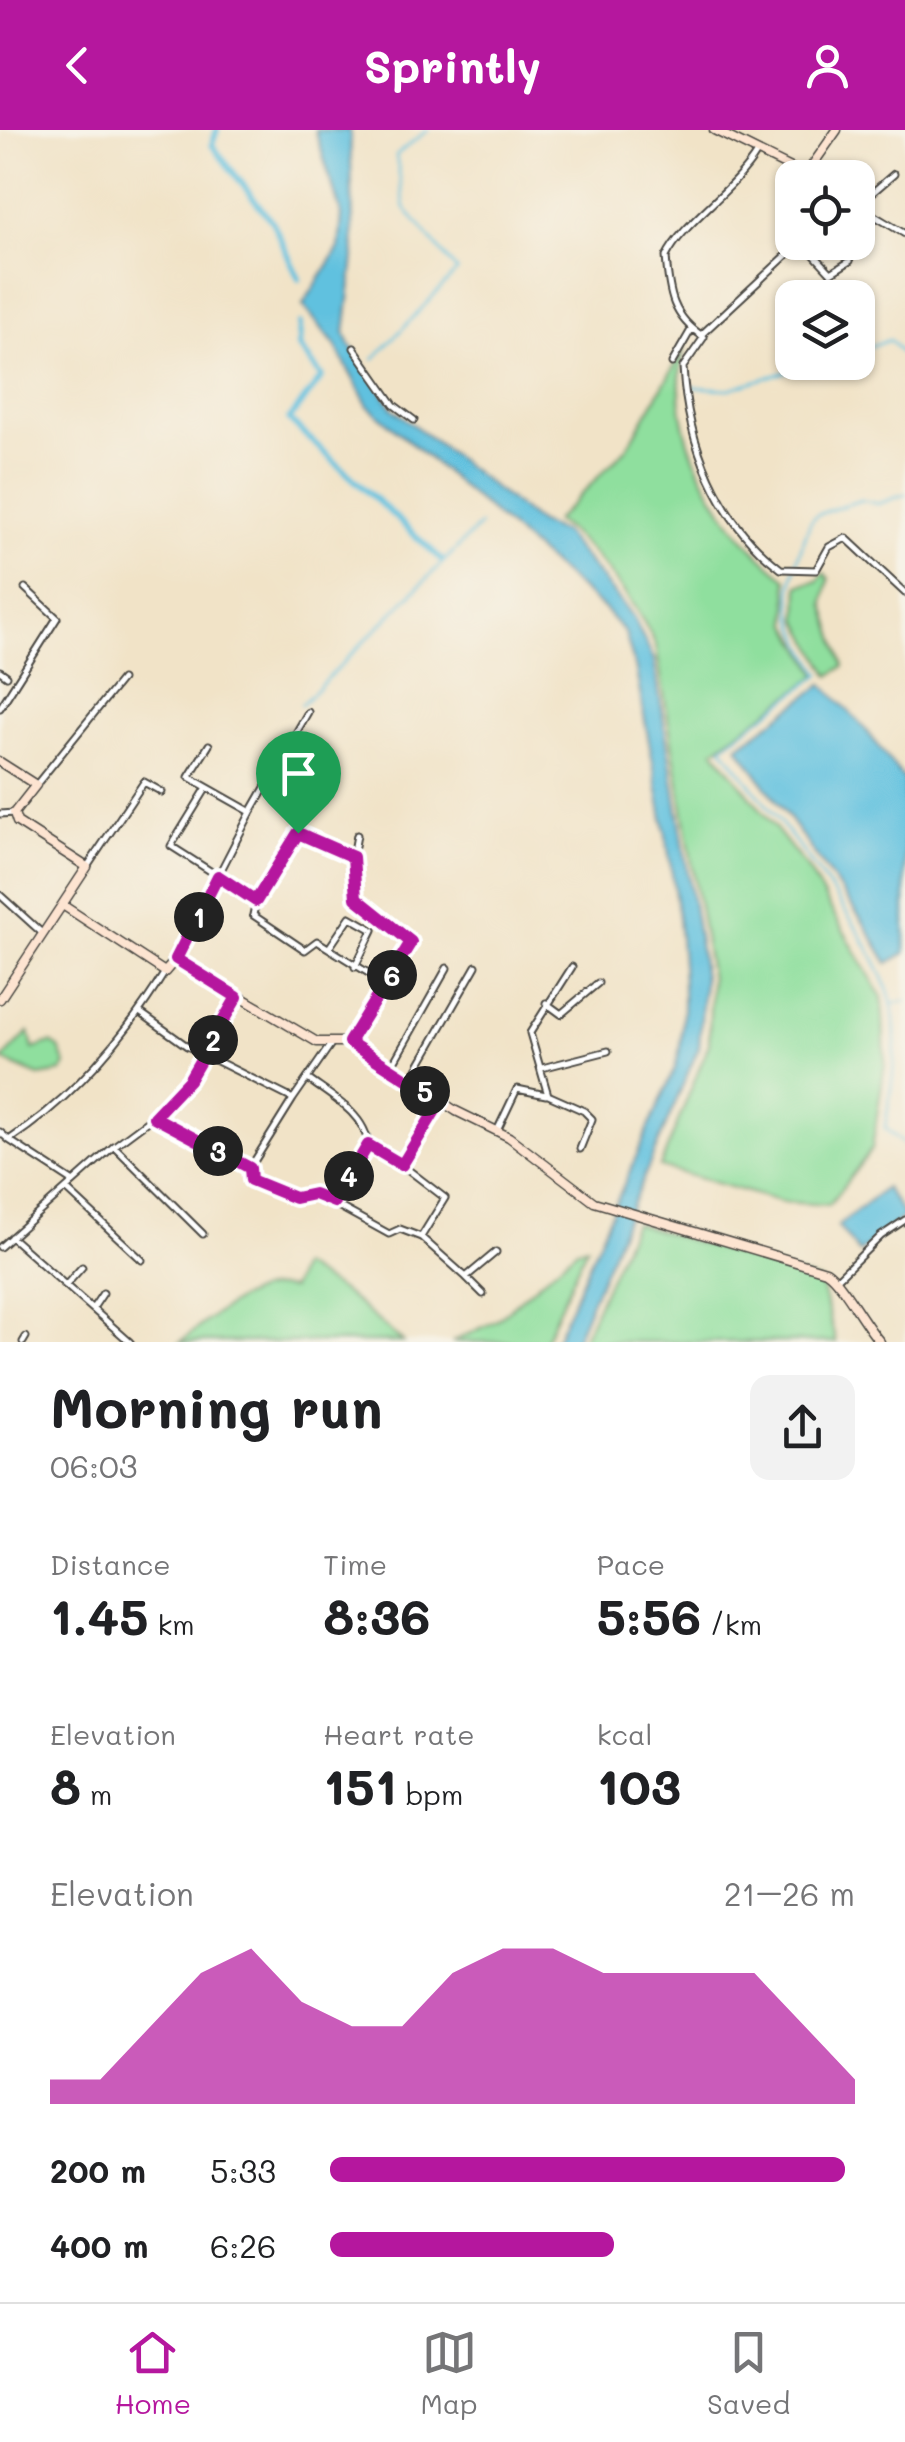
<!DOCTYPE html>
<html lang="en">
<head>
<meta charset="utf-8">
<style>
  :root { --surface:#fff; --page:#f2f2f2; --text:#202124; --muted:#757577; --line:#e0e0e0; --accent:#b5179e }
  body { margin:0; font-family:Mali,sans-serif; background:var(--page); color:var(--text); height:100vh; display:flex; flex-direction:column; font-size:38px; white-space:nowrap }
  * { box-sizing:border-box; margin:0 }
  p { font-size:32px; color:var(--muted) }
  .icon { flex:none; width:55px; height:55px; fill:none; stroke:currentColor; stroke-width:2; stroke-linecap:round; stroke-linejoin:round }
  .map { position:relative; height:1212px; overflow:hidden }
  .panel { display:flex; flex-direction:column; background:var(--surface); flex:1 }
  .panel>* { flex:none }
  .buttons { position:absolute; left:775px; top:30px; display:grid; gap:20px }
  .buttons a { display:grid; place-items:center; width:100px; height:100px; border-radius:20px; background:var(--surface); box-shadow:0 2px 8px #0004; font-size:50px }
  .pin { position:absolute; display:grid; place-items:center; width:85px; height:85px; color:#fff; margin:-102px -42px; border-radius:50% 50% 50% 0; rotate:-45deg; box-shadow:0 0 10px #0007 }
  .pin .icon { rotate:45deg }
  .km { position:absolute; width:50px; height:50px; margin:-25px; border-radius:50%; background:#222; color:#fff; font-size:28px; line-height:50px; text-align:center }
  .round { display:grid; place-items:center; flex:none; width:105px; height:105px; border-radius:20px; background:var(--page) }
  .headline { display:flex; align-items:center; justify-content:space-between; height:170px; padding:0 50px }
  h1 { font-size:55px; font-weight:700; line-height:75px }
  .stats { display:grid; grid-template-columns:repeat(3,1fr); gap:15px; height:170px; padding:10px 50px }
  .stats div { display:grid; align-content:center }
  .stats b { font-size:50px; font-weight:700 }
  .stats small { font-size:28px; font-weight:400 }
  .stats p { font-size:28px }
  .chart { height:280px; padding:20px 50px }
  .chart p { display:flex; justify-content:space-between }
  .chart svg { width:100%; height:180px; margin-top:10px; fill:var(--accent); opacity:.7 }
  ul { padding:0 50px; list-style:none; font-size:32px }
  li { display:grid; grid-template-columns:160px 120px 1fr; align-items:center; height:75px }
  li i { height:25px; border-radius:12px; background:var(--accent) }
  header { display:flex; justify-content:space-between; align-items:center; height:130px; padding:0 50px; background:var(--accent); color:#fff; font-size:45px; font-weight:700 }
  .menu { display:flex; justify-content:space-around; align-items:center; height:140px; border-top:2px solid var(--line); background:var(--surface); font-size:28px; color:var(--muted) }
  .menu a { display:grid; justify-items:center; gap:5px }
  .menu .selected { color:var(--accent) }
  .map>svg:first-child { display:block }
  .green { fill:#8fdf9e; stroke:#5d8564; stroke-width:2.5 }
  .water { fill:#61c1df; stroke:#467685; stroke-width:2.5 }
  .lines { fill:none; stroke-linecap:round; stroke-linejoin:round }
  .stream { stroke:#61c1df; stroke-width:2.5 }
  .canal { stroke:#61c1df; stroke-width:6 }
  .street-casing { stroke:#494742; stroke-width:9 }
  .secondary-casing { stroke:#494742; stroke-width:11 }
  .street { stroke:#fff; stroke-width:5 }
  .secondary { stroke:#fde4d1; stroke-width:8 }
  .route-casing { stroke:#fff; stroke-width:20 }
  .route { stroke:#b5179e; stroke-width:12 }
</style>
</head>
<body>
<header><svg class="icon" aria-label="back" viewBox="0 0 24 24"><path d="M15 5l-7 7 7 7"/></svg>Sprintly<svg class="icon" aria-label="person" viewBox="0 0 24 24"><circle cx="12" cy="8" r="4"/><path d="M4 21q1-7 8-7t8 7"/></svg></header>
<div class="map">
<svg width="905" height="1212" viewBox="0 0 905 1212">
  <rect width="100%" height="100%" fill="#f7f3e8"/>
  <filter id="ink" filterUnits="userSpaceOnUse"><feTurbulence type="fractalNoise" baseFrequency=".01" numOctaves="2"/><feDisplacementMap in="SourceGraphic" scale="20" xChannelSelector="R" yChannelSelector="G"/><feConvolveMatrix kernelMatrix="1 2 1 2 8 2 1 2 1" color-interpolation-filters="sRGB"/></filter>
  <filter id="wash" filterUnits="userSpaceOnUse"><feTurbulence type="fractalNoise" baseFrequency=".0048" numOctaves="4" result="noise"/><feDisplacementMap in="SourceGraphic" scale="40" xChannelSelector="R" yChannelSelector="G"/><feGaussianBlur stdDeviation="2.25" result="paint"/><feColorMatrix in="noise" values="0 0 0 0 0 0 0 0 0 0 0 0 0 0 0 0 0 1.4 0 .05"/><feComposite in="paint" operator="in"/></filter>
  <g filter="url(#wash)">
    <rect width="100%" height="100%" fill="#f1e3c7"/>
    <path class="green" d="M685,218C661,300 722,401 787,449L789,495L818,545L714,620L809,741L882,867L885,933L872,1019L829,1075L782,1072L660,1037L709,914L711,849L656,516C639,477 591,413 555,391L627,318Z
      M824,443L829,449L824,473L844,536L830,546L798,489L799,455L818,451Z
      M29,902L33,919L51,913L59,918L66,935L62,942L39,946L2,930Z
      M634,1093L820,1151L836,1212H581Z
      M587,1116L544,1212H452L496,1191L577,1119Z
      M300,1136L345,1163L403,1212H180C210,1189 252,1149 291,1159Z"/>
    <path class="water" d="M315,0H350L354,128L345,202L349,213L393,279L539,393L563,402L633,487L654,530L700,819L704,849L699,917L574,1212H555L675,938C703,849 652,639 636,540L625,503L604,479L368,276L335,215L303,175L339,118L342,86Z
      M823,554L862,595L905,651V823L888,833L864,793L738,617Z
      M885,1058L905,1086L859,1123L838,1096Z"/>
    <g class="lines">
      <path class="stream" d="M858,220L890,210L905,229
        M374,229L457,141L405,78L396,25L428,0
        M694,257L729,259L818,232
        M905,364L878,374L861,370L816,385L810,393C785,462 781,480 821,544L722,617C767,678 878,805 892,875C900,915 891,959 885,998L905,1015
        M301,575L480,395
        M892,874L905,871"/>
      <path class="canal" d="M217,0L212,15L273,93L299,149
        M300,194L299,217L322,247L289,290L442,430"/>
    </g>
  </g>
  <g filter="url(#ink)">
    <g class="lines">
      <g class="street-casing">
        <path id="street" d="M757,23C733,62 682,93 666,127C669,163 672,187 704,207L683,237C687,313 718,392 781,439L816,440L829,417L846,408L905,463
          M809,40L819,48
          M858,75L894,44
          M858,76L905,104
          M806,116L831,143L850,131
          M701,205L790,122L815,112
          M354,218L394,275L414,290
          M672,233L691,200
          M0,541L7,546
          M0,578L57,488L25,458
          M209,615L189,647L251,682L218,746L256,771L253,785L305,820L317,811L386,854
          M36,655L121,550
          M251,682L308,582
          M0,684L14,683
          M87,737L144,652L162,662
          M0,765L42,803
          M256,771L296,704L353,727
          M329,818L350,787L373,800L355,837
          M176,829L218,746L171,716L206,659
          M572,837L530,903L548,965L584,981L592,989L580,1019
          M546,873L561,884L598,853
          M141,883L187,916L293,969L331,914
          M349,912L411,813L356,768L353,727L357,705
          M542,938L608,921
          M390,939L447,838
          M309,950C331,966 366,985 368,1015L334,1071
          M410,951L476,836
          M154,987L250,1038L293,969
          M497,1001L517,959L546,965
          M0,1002L9,1010
          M368,1015L402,1035
          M114,1016L203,1104
          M250,1038L248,1048L295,1068L318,1065L389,1104L400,1099L421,1107L466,1147L496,1122
          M72,1051L9,1010C75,966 124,909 165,842
          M66,1059L142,1130
          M11,1107L130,1212
          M421,1107L445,1068L402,1035L441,971
          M0,1117L114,1016L157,984L189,950L237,867
          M466,1147L483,1164
          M838,1148L881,1106L905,1090
          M66,1155L82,1137
          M93,1178L103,1163
          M23,1212L26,1207"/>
      </g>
      <g class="secondary-casing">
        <path id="secondary" d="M714,0L801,43L809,40L837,0
          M0,632L36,655L14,683L17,692L87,737L0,869
          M64,776L165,842L176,829L317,912H349L456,981L509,1007L594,1072L826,1141C842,1151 863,1193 880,1212"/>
      </g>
      <use href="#street" class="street"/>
      <use href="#secondary" class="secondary"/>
    </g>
  </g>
  <g class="lines" filter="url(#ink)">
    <g class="route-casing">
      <path id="route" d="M298,703L353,727L356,768L411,812L349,912L441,971L402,1035L368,1015L334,1072L314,1064L295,1068L251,1050L250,1038L154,987L189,950L237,867L176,829L218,746L256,771Z"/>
    </g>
    <use href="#route" class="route"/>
  </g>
</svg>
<div class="buttons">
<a><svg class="icon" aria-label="locate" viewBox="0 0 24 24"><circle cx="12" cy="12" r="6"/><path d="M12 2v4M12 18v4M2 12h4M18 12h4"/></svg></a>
<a><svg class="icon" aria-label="layers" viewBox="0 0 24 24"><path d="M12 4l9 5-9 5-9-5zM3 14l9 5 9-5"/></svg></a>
</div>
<div class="pin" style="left:298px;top:703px;background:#1e9e55"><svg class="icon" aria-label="arrive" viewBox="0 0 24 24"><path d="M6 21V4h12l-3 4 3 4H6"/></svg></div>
<b class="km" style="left:199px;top:787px">1</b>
<b class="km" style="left:213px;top:910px">2</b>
<b class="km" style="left:218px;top:1021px">3</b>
<b class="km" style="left:349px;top:1046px">4</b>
<b class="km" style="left:425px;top:961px">5</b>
<b class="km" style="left:392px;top:845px">6</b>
</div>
<section class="panel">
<div class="headline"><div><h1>Morning run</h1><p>06:03</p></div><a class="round"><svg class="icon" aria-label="share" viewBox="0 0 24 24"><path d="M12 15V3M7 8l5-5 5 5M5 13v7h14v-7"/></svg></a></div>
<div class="stats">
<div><p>Distance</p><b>1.45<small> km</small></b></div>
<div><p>Time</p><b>8:36</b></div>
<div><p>Pace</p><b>5:56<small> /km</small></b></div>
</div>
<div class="stats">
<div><p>Elevation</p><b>8<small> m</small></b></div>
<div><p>Heart rate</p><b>151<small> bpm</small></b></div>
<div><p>kcal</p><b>103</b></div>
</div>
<div class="chart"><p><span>Elevation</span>21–26 m</p>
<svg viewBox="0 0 160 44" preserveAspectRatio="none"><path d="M0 44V38L10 38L20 25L30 12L40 6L50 19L60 25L70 25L80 12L90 6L100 6L110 12L120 12L130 12L140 12L150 25L160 38V44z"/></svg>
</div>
<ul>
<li><b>200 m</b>5:33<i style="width:98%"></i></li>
<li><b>400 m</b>6:26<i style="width:54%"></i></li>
</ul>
</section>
<nav class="menu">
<a class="selected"><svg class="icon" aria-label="home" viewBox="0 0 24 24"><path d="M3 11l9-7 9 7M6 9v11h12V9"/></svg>Home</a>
<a><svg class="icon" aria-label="map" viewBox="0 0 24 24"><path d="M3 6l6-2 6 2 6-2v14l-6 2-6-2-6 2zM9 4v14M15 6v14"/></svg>Map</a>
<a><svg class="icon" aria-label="saved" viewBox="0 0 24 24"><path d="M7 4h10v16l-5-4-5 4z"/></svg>Saved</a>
</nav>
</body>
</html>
